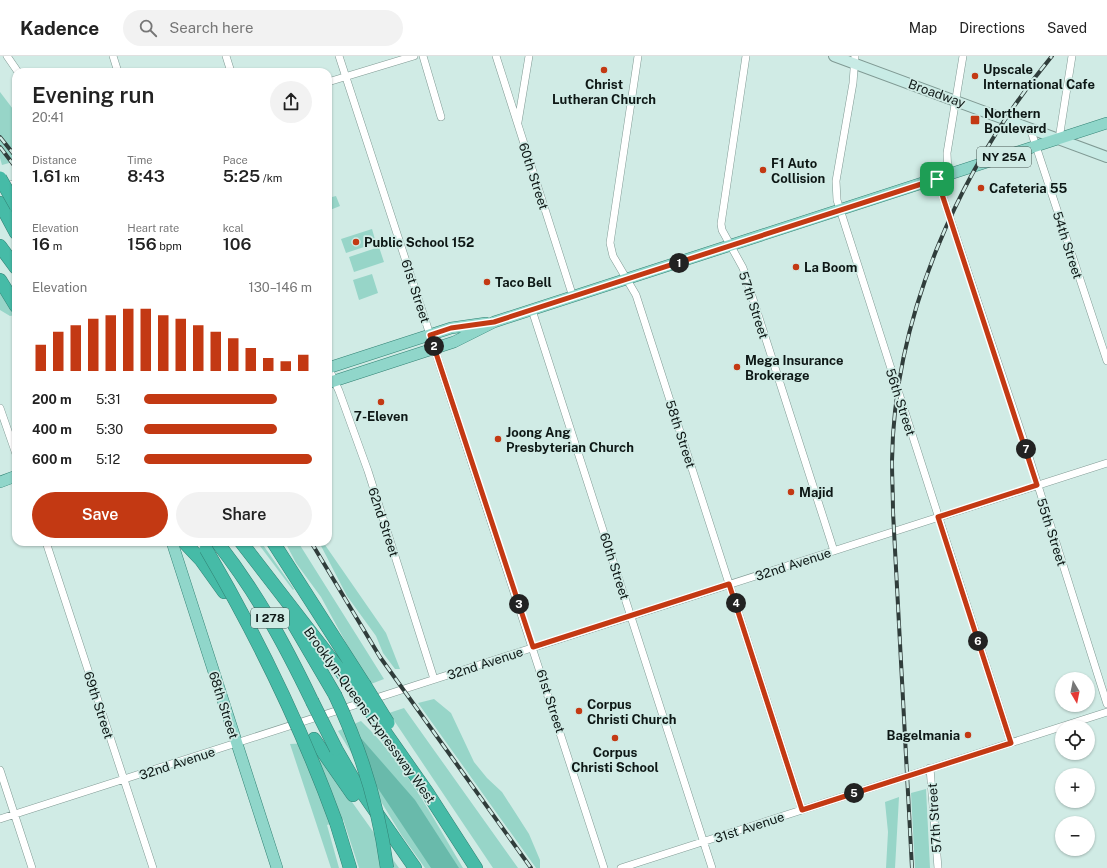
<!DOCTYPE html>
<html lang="en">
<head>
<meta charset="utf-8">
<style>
  :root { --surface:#fff; --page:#f2f2f2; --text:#222; --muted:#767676; --line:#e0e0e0; --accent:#c33913 }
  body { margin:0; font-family:"Public Sans",sans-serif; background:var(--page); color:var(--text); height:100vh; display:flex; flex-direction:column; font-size:15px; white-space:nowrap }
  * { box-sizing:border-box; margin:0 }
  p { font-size:13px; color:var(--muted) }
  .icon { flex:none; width:22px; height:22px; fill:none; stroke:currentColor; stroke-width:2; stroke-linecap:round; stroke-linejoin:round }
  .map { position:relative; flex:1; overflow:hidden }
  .side { position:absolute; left:12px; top:12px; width:320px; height:478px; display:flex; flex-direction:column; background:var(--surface); border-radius:12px; box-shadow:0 1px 3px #0004 }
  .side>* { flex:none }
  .needle { width:26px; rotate:170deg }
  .controls { position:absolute; left:1055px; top:616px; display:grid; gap:8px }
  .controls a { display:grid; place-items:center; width:40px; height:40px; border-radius:50%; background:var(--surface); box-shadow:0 1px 3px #0004; font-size:20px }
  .pin { position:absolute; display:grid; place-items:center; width:34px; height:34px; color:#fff; margin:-17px; border-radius:8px; box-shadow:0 2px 6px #0006 }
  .km { position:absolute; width:20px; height:20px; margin:-10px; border-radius:50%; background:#222; color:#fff; font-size:11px; line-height:20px; text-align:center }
  .round { display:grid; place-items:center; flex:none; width:42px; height:42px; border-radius:21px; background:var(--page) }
  .summary { display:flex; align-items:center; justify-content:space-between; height:68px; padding:0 20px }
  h1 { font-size:22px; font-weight:600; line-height:30px }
  .figures { display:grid; grid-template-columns:repeat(3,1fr); gap:6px; height:68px; padding:4px 20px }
  .figures div { display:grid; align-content:center }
  .figures b { font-size:17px; font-weight:600 }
  .figures small { font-size:11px; font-weight:400 }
  .figures p { font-size:11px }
  .chart { height:112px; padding:8px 20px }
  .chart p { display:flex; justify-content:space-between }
  .chart svg { width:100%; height:72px; margin-top:4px; stroke:var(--accent); stroke-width:6 }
  .cta { display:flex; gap:8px; margin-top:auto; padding:8px 20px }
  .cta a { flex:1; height:46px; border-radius:24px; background:var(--accent); color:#fff; font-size:16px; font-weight:600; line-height:46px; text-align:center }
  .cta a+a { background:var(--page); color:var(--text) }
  ul { padding:0 20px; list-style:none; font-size:13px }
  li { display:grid; grid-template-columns:64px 48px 1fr; align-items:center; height:30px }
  li i { height:10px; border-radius:5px; background:var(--accent) }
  header { display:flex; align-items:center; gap:24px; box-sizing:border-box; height:56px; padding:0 20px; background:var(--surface); border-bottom:1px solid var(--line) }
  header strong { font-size:19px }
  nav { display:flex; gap:22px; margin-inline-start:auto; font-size:14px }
  .search { width:280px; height:36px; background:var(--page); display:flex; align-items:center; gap:10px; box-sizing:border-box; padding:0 14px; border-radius:22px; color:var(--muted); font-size:15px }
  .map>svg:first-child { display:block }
  .green { fill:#97d5c8 }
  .forest { fill:#69baab }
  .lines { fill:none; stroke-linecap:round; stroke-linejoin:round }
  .street-casing { stroke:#809a94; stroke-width:8 }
  .secondary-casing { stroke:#809a94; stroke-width:12 }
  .primary-casing { stroke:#328274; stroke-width:12 }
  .highway-casing { stroke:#328274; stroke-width:14 }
  .street { stroke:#fff; stroke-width:7 }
  .secondary { stroke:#c8ebe5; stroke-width:10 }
  .primary { stroke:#90d6ca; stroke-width:11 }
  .highway { stroke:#46bba7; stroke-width:13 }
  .rail-casing { stroke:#303d3b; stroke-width:4 }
  .rail { stroke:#d0ebe5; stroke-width:2.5; stroke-dasharray:8; stroke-linecap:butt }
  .highway-bridge-casing { stroke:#328274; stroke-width:14; stroke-linecap:butt }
  .highway-bridge { stroke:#46bba7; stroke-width:13 }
  .route-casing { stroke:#fff; stroke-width:8 }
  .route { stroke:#c33913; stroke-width:5 }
  .poi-dot { fill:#c33913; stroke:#d0ebe5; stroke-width:1.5 }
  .labels { text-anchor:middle; stroke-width:3.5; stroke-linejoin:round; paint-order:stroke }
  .shield { fill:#d0ebe5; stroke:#485753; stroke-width:1 }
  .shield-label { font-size:12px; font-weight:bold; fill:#0d1715 }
  .poi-label { font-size:13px; font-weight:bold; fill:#0d1715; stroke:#d0ebe5; text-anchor:start }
  .street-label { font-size:13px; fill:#0d1715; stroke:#d0ebe5 }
</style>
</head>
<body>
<header>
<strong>Kadence</strong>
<div class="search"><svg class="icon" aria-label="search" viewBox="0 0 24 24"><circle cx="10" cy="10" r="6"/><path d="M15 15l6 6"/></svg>Search here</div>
<nav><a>Map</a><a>Directions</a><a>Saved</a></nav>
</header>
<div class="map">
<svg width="1107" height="812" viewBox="0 0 1107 812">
  <rect width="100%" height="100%" fill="#d0ebe5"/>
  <path class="green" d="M0,36L16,57V105L2,109L0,102Z
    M336,140L340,150L330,154L328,142Z
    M372,173L376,187L346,197L341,183Z
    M379,191L384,206L354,216L349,201Z
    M372,218L378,237L359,244L353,224Z
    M0,232L16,256V259L10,260L0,254Z
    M257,486H261L294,533L293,534Z
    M285,486H298L384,623L371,628L351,596L321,541L296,507Z
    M319,486H323L386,577L400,613H395L383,597L376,580L347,540Z
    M434,643L451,657L474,706L487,722L502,736L529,778L540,804V812H536L418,647Z
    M404,652L508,798L518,812H493L389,657Z
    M361,665C404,706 433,762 463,812H425L402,780L338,675Z
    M310,687L399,812H359L343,763L327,769L339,812H331L290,688Z
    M926,733L930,812H915L911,737Z
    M899,741L895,812H886L888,776L885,746Z"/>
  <path class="forest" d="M353,673L415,744L459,812H431L371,722Z"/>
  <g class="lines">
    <g class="street-casing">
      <path id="street" d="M7,0L18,16
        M113,0L118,16
        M226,0L231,16
        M339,0L604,812
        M423,0L441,61
        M496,0L573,241
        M638,0L610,187L613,200L636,239L802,754
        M746,0L721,168L722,174L743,212L834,495
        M855,0L853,27L836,125L837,144L1011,687
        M328,26L414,0
        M518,66L529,0
        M1030,72L1107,305
        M1059,83L1072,0
        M948,119L947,97L963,0
        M937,123L1023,382L1107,648
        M3,131L16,127
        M532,254L712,812
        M328,311L339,335L368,415L434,623
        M0,352L16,398
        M46,486L153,812
        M930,712L938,812
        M0,714L32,812
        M0,763L1107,407
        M621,812L1107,656"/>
    </g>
    <g class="secondary-casing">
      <path id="secondary" d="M834,0L1107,101"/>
    </g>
    <g class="primary-casing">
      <path id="primary" d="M328,312L451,272L486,267
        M328,327L454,286L494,266L1107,67
        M0,426L16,420
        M172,486L277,812"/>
    </g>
    <g class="highway-casing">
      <path id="highway" d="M0,147L16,177
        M0,190L16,212
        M0,224L16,250
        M184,486L201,504L224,536
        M217,486C257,537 284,587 312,645
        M241,486L353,631
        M273,486L364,628
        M290,562L335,639
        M380,669L427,736L476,812
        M314,683L353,739
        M336,693L355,726L415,812
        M336,766L350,812"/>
    </g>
    <use href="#street" class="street"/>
    <use href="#secondary" class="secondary"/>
    <use href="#primary" class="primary"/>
    <use href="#highway" class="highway"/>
    <g class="rail-casing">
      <path id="rail" d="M0,81L16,101
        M0,91L16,112
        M311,486L380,601L531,812
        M912,812L893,456C893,439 892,422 892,405C894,258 960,112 1052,0"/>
    </g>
    <use href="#rail" class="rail"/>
    <g class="highway-bridge-casing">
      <path id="highway-bridge" d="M0,122L16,150
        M206,493C257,580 301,670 336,766
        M364,628L388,667
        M353,631L380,669
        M335,639C361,694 379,752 387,812
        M312,645L336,693"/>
    </g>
    <use href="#highway-bridge" class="highway-bridge"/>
  </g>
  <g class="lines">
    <g class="route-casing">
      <path id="route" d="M937,123L1037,429L938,461L1011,687L802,754L729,528L533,591L430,279L451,272L494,266Z"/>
    </g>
    <use href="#route" class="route"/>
  </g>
  <g class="poi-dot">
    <circle cx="604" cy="14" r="4"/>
    <circle cx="975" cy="20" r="4"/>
    <rect x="970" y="59" width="10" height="10" rx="2"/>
    <circle cx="763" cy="114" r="4"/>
    <circle cx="981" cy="132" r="4"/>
    <circle cx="356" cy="186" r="4"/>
    <circle cx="796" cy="211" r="4"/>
    <circle cx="487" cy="226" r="4"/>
    <circle cx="737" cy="311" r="4"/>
    <circle cx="381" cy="346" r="4"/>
    <circle cx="498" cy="383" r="4"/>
    <circle cx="791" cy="436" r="4"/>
    <circle cx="579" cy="655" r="4"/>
    <circle cx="968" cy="679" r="4"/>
    <circle cx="615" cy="682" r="4"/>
  </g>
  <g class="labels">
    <g class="shield">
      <rect x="977" y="91" width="54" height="20" rx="3"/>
      <rect x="251" y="552" width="38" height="20" rx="3"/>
    </g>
    <g class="shield-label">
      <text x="1004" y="105">NY 25A</text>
      <text x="270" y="566">I 278</text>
    </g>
    <g class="poi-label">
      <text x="983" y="18">Upscale<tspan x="983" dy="15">International Cafe</tspan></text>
      <text x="604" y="33" text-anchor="middle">Christ<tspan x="604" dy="15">Lutheran Church</tspan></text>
      <text x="984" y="62">Northern<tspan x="984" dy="15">Boulevard</tspan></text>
      <text x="771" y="112">F1 Auto<tspan x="771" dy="15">Collision</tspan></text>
      <text x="989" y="137">Cafeteria 55</text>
      <text x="364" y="191">Public School 152</text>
      <text x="804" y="216">La Boom</text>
      <text x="495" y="231">Taco Bell</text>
      <text x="745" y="309">Mega Insurance<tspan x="745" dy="15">Brokerage</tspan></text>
      <text x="381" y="365" text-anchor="middle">7-Eleven</text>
      <text x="506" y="381">Joong Ang<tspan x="506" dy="15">Presbyterian Church</tspan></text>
      <text x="799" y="441">Majid</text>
      <text x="587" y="653">Corpus<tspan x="587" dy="15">Christi Church</tspan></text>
      <text x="960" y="684" text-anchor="end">Bagelmania</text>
      <text x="615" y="701" text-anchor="middle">Corpus<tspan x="615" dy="15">Christi School</tspan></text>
    </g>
    <g class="street-label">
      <text transform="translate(937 37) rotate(20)" y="5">Broadway</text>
      <text transform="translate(534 120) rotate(72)" y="5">60th Street</text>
      <text transform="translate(1068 189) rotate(72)" y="5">54th Street</text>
      <text transform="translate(416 235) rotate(72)" y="5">61st Street</text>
      <text transform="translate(754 249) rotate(72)" y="5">57th Street</text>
      <text transform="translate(901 346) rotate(72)" y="5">56th Street</text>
      <text transform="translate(681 378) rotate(72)" y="5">58th Street</text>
      <text transform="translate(384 466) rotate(72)" y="5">62nd Street</text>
      <text transform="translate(1052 476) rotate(72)" y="5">55th Street</text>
      <text transform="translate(793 508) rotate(-18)" y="5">32nd Avenue</text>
      <text transform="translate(615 510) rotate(72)" y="5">60th Street</text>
      <text transform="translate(485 607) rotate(-18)" y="5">32nd Avenue</text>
      <text transform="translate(551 645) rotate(72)" y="5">61st Street</text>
      <text transform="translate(99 649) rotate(72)" y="5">69th Street</text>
      <text transform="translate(224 649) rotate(72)" y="5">68th Street</text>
      <text transform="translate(370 659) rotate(54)" y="5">Brooklyn-Queens Expressway West</text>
      <text transform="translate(177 707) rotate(-18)" y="5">32nd Avenue</text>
      <text transform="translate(934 762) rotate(-94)" y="5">57th Street</text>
      <text transform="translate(749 771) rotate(-18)" y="5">31st Avenue</text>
    </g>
  </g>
</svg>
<div class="controls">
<a><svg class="needle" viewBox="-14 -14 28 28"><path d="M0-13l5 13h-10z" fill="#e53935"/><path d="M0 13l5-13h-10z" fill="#767676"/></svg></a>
<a><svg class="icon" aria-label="locate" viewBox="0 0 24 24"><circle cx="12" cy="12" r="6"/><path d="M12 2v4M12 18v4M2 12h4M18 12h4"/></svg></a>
<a>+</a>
<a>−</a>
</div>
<div class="pin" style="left:937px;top:123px;background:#1e9e55"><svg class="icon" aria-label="arrive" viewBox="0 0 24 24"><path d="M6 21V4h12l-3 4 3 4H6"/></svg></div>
<b class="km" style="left:679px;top:207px">1</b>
<b class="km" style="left:434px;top:290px">2</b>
<b class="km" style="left:519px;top:548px">3</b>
<b class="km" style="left:736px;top:547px">4</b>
<b class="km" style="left:854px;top:737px">5</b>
<b class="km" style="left:978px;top:585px">6</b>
<b class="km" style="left:1026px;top:393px">7</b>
<section class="side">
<div class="summary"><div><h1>Evening run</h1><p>20:41</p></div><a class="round"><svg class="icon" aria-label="share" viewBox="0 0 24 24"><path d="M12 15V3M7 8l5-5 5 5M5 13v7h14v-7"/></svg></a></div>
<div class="figures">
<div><p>Distance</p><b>1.61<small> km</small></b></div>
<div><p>Time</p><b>8:43</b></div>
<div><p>Pace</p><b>5:25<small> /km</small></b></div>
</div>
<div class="figures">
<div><p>Elevation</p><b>16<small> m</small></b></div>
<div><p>Heart rate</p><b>156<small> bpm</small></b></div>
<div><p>kcal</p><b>106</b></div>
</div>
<div class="chart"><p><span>Elevation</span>130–146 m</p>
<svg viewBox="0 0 160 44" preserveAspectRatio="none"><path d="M5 44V28M15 44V20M25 44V16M35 44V12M45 44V10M55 44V6M65 44V6M75 44V10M85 44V12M95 44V16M105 44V20M115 44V24M125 44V30M135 44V36M145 44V38M155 44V34"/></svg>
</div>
<ul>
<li><b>200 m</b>5:31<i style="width:79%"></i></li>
<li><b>400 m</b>5:30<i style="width:79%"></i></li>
<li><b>600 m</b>5:12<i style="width:100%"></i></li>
</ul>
<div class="cta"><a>Save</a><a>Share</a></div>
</section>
</div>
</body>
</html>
